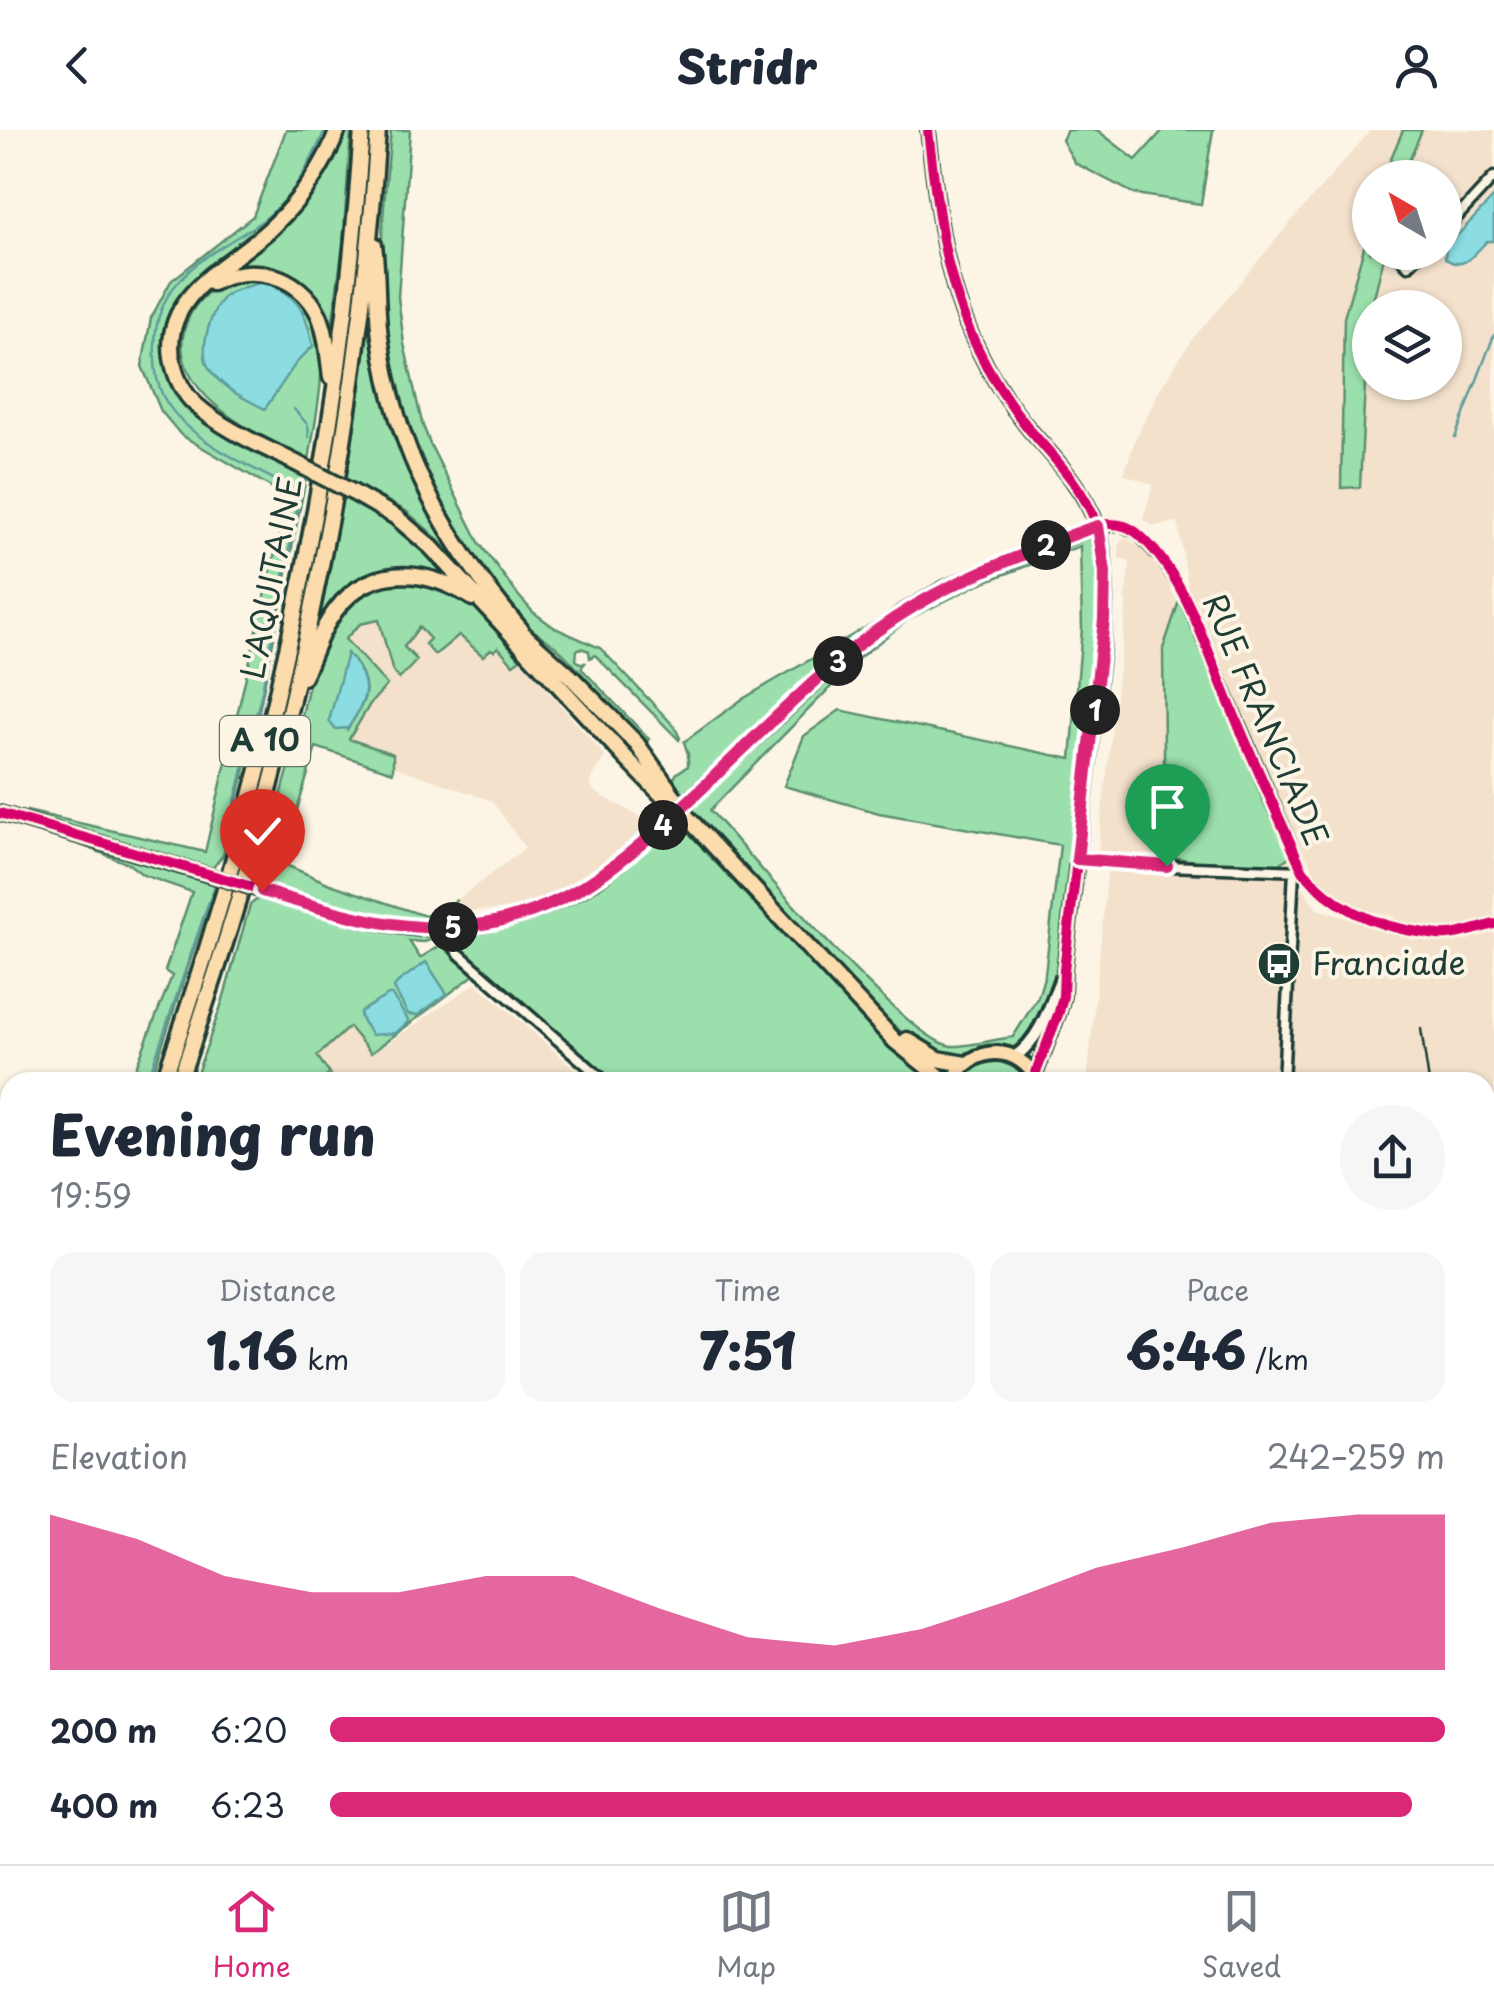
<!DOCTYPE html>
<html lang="en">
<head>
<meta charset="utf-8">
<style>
  :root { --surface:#fff; --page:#f6f6f7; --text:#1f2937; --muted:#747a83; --line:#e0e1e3; --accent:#db2777 }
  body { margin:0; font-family:"Playpen Sans",sans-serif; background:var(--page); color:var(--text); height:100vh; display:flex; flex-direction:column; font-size:38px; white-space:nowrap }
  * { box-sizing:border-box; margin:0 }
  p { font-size:32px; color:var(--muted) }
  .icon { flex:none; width:55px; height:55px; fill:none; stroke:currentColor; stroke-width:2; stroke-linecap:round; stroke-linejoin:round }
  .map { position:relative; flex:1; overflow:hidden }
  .details { position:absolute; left:0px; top:942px; width:1495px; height:792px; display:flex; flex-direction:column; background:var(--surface); border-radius:30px 30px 0 0; box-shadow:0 2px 8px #0004 }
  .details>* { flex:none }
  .needle { width:65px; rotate:321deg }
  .tools { position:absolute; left:1352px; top:30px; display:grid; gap:20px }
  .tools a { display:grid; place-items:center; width:110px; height:110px; border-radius:50%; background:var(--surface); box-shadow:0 2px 8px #0004; font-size:50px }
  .pin { position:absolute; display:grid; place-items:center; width:85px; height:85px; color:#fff; margin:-102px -42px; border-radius:50% 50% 50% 0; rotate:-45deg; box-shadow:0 0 10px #0007 }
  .pin .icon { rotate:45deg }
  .km { position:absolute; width:50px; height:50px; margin:-25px; border-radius:50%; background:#222; color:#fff; font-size:28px; line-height:50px; text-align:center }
  .round { display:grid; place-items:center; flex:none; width:105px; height:105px; border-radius:52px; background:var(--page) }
  .overview { display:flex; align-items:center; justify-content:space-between; height:170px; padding:0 50px }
  h1 { font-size:55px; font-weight:800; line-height:75px }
  .figures { display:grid; grid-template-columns:repeat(3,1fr); gap:15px; height:170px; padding:10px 50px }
  .figures div { display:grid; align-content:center; border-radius:25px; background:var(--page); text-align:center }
  .figures b { font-size:50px; font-weight:800 }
  .figures small { font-size:28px; font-weight:400 }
  .figures p { font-size:28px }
  .chart { height:280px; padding:20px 50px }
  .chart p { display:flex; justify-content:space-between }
  .chart svg { width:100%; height:180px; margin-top:10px; fill:var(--accent); opacity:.7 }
  ul { padding:0 50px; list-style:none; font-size:32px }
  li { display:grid; grid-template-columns:160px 120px 1fr; align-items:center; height:75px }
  li i { height:25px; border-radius:12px; background:var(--accent) }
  header { display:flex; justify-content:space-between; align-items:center; height:130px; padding:0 50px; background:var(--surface); font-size:45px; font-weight:800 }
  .tabs { display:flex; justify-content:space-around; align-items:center; height:140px; border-top:2px solid var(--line); background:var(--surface); font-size:28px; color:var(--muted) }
  .tabs a { display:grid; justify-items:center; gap:5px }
  .tabs .current { color:var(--accent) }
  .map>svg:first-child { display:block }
  .built { fill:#f3e1cc; fill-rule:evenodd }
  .green { fill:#9be0ac; stroke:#5d8e70; stroke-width:2.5; fill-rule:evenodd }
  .water { fill:#8bdde1; stroke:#609d9c; stroke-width:2.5 }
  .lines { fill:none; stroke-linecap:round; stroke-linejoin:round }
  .stream { stroke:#609d9c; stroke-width:2.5 }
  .minor-casing { stroke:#1f3d34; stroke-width:15 }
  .tertiary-casing { stroke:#1f3d34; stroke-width:18 }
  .primary-casing { stroke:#1f3d34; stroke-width:20 }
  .motorway-casing { stroke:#1f3d34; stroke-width:21 }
  .minor { stroke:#fcf5e5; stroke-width:8 }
  .tertiary { stroke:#fcf5e5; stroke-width:10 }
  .primary { stroke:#fcdcac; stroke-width:12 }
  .motorway { stroke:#fcdcac; stroke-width:14 }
  .rail { stroke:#1f3d34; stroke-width:2.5 }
  .tertiary-bridge-casing { stroke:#1f3d34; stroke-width:18; stroke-linecap:butt }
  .motorway-bridge-casing { stroke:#1f3d34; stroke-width:21; stroke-linecap:butt }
  .tertiary-bridge { stroke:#fcf5e5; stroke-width:10 }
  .motorway-bridge { stroke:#fcdcac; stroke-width:14 }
  .cycleway-casing { stroke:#fcf5e5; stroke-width:16 }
  .cycleway { stroke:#d6006c; stroke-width:10 }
  .route-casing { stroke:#fff; stroke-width:20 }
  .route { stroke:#db2777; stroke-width:12 }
  .labels { text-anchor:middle; stroke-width:8; stroke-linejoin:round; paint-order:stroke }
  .shield { fill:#fcf5e5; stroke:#617469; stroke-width:2.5 }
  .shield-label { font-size:30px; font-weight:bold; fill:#1f3d34 }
  .street-label { font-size:32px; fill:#1f3d34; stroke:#fcf5e5 }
  .poi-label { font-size:32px; fill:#1f3d34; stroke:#fcf5e5; text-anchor:start }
</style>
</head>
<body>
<header><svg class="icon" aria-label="back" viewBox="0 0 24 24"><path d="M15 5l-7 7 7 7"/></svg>Stridr<svg class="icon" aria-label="person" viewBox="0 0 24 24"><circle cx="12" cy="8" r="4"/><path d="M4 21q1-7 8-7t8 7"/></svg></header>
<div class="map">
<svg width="1494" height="1734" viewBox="0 0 1494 1734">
  <rect width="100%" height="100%" fill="#fcf5e5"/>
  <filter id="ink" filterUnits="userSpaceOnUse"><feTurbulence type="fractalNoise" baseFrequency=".01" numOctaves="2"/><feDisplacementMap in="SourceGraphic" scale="20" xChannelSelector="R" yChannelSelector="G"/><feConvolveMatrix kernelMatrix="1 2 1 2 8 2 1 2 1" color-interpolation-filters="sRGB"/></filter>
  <g filter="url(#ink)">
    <path class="built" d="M1371,0H1494V1066L1492,1068H1485V952H1087L1108,735V725L1098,723L1100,699L1127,472L1125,471L1130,432L1119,428V414L1125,407L1146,422L1171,459L1183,483L1269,687L1303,757L1317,779L1397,804L1395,787L1367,780L1339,766L1317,746L1309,732L1266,641L1189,464L1178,392L1154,396L1143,389L1153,355L1124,344L1135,310L1160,259L1191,211L1295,87ZM1370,48H1445V122H1370ZM1370,178H1445V252H1370Z
      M476,479L605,626L592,646L591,656L595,662L653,694L625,721L590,748L570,760L541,772L517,779L464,781L457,770L525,718L492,671L307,606L338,494Z
      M476,853L590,952H318L329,944L316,926L349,896L372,924Z
      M1485,1101L1494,1108V1440L1485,1393Z
      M10,1420V1725H679L686,1734H0V1438Z
      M996,1725H1465L1464,1734H995Z"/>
    <path class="green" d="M286,0H334C315,35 295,68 267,96C236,126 185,142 172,186C167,203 175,238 177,256L307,343L256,596L223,725L210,741L26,687L27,681L205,722L288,367L181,305L161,281L142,236L151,188L171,151L253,86Z
      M342,0H351L343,114L330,212L295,151L221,141L269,106Z
      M391,0H410L398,167L404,214L422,293L430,314L480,414L518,465L533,482L555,498L600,518L674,596L680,608L679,610L595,525L590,528L589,521L581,518L577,520L576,530L580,533H585L581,538L649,609L646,612C626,592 607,572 588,551C578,540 568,527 557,518C541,504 523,496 509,480C431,385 386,267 382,144C380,97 387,48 391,0Z
      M1067,0H1097L1136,30L1163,0H1213L1201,74L1135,64L1075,33L1062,10Z
      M1403,0H1422L1402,47H1383Z
      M1370,96V122L1385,123L1368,191L1360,357L1341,358L1344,188Z
      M254,148C349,166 319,261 309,331C258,305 153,259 190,185C202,160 227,150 254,148Z
      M371,174L395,287L467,439L429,401L406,381L346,349L357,283Z
      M343,361L399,394L459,454C387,426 374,443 322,490L320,488Z
      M1086,407L1092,410C1098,433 1099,457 1099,481L1059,830C1052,864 1040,887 1024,917L1014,920L990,916L966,924L944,925L927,918L903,903L882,886L836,838L700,694L688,677L843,531L895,492C909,486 920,473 935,466C980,443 1030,427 1077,408ZM1080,416L1082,498L1071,629L840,580L804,606L784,656L879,683L1060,715L1045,844L1038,867L1013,907C995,909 969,917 952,916C908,913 746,721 710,680L860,527L909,489L979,454Z
      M418,449L462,467L482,483L520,529L513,534L498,517L494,521L491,519L483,526L459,505L435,525L425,514L430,509L419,497L404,517L417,530L399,549L392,539L379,490L360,494L345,509L387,555L370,574L349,609L393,624V642L316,617L281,733L330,754L425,786L457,770L433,790L422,794L387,790L351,782L254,753C269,706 284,659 296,611C306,573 311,527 333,493C353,461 383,450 418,449ZM353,529C374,556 366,572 348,598Z
      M1180,468L1263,671L1290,726L1276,737L1201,732L1165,726L1163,519Z
      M899,478H901L855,512L682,670L671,653L677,643L688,636V624L684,612L741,570Z
      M678,686L694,702L703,719L751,770L770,782L940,952H614L462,818L463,808L469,801L579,764Z
      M52,703L216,753L150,952H130L172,846L165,841L192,762L143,745L129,734Z
      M261,766L428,803L435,809L424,812L409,811L420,828L441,815L474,845L371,923L349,897L317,926L330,944L318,952H194L222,873L250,775Z
      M997,931C1011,935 1021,940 1029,952H961C969,938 981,933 997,931Z
      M10,1250V1292L0,1314V1270Z
      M10,1377V1602L0,1624V1397Z
      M1485,1393L1494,1440V1734H1457L1458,1725H1485Z
      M144,1725H299L294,1731L296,1734H140Z
      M683,1725H951L950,1734H690Z
      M977,1725H1031L1030,1734H976Z
      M1047,1725H1126L1125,1734H1046Z"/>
    <path class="water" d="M1494,67V111H1487C1475,123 1463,143 1445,128L1446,117Z
      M264,152C298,165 306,181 313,216L296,233L265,279C245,269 221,258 209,238C198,221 211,177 226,165C236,158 252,155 264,152Z
      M347,523C373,552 369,567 348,598L335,599L329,591Z
      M426,832L447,864L418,885L408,884L394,858L398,852Z
      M388,865H392L409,891L396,903L372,905L360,887V882Z
      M1485,1569H1494V1734H1470L1469,1725H1485Z"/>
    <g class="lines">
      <path class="stream" d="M294,279L308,295L309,307
        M1455,308L1494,205
        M285,355C246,334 184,308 163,266C155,250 154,231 155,214C155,191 163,168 179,151C202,124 238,109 266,88C293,67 312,31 325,0
        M224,717L262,561L301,358
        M147,952L209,771
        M0,1304L10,1284"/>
      <g class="minor-casing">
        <path id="minor" d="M1445,100L1494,47
          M1399,122V126L1408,136L1422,122
          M1097,396L1121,395L1137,403L1161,429L1182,461L1303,741C1334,779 1377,797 1425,803C1432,804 1441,806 1448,805C1463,804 1480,798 1494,794
          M1077,729L1167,736L1303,741
          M450,798L451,812L458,823L606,952
          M1283,952L1294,741
          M326,1725L336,1734
          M656,1725L663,1734
          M1037,1734L1038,1725
          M1235,1734V1725"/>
      </g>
      <g class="tertiary-casing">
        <path id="tertiary" d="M928,0C937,74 943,147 976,215C990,245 1008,273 1029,299C1055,329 1086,360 1098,399C1110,438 1105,481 1102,520L1064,840L1063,866L1059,882L1035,945
          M693,666L833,536L901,483L944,458L1097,396
          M0,683L209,745
          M262,761C311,775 360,792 411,798C472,804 542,785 594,752C619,735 642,713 665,693
          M1014,927C1039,911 1050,877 1060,850
          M1485,1077L1494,1076
          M1485,1088L1494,1092
          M562,1734L571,1725"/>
      </g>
      <g class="primary-casing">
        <path id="primary" d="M952,952C972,914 1019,913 1038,952
          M966,1734L967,1725"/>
      </g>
      <g class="motorway-casing">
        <path id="motorway" d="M374,115C378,145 376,176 380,207C396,324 446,411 521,500
          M212,153C251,132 299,144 319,185C327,204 328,226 331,247
          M296,333C263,316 224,300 196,275C183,263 175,246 172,228C162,161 235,134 274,95C302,68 324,36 338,0
          M354,363L396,387L431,417L624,626L660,663L686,686L895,911L946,952
          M513,495L570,546L637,614L678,672
          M303,547C312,528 318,507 329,490C364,433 422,436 473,468
          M907,910L938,929L965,934
          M163,952C270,646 341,325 362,0
          M179,952C287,646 357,325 378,0
          M0,1336L10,1316
          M0,1372L10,1352"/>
      </g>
      <use href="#minor" class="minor"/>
      <use href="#tertiary" class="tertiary"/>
      <use href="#primary" class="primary"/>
      <use href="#motorway" class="motorway"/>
      <path class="rail" d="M1421,899L1429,952
        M1485,1328L1494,1390
        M1486,1377L1494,1428"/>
      <g class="tertiary-bridge-casing">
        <path id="tertiary-bridge" d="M665,693L693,666
          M209,745L262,761"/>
      </g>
      <g class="motorway-bridge-casing">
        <path id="motorway-bridge" d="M296,333L354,363"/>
      </g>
      <use href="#tertiary-bridge" class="tertiary-bridge"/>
      <use href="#motorway-bridge" class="motorway-bridge"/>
      <g class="cycleway-casing">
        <path id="cycleway" d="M928,0C937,74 943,147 976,215C990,245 1008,273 1029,299C1055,329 1086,360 1098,399C1110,438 1105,481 1102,520L1064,840L1063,866L1059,882L1035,945
          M0,683L368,791C443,804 512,798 580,760C622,737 657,701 691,668C744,618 796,566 852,519C913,469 973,445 1045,416C1071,405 1111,381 1137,403C1185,443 1206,519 1230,575C1253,630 1278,686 1303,741C1334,779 1377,797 1425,803C1432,804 1441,806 1448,805C1463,804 1480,798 1494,794"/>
      </g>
      <use href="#cycleway" class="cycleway"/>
    </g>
  </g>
  <g class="lines" filter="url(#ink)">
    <g class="route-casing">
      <path id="route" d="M262,761C330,781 397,804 469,796C567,785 625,730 694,666C747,616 798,563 855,517C908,475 957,451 1020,426C1045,416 1071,404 1098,396L1105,442L1104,490L1077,729L1167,736"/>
    </g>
    <use href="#route" class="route"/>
  </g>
  <defs>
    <g id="bus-disc" transform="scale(2.25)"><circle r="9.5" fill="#1f3d34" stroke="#fcf5e5"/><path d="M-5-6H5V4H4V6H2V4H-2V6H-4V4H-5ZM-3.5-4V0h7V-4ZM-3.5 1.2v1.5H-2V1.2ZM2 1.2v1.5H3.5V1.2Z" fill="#fff"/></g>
  </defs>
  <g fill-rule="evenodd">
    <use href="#bus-disc" x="1279" y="834"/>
  </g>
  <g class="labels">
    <rect class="shield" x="220" y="586" width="90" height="50" rx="8"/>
    <g class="shield-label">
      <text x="265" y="621">A 10</text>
    </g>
    <g class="street-label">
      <text transform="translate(272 448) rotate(-79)" y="11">L'AQUITAINE</text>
      <text transform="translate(1265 590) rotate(67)" y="11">RUE FRANCIADE</text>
    </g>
    <g class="poi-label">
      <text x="1312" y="845">Franciade</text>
    </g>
  </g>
</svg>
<div class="tools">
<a><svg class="needle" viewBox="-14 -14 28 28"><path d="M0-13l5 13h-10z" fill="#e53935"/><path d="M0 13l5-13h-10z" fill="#747a83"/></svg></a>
<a><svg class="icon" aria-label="layers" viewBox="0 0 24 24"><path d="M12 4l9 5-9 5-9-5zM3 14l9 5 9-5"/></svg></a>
</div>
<div class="pin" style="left:1167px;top:736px;background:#1e9e55"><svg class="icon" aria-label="arrive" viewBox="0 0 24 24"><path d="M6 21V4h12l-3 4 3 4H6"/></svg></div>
<div class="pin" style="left:262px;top:761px;background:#d93025"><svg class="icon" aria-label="check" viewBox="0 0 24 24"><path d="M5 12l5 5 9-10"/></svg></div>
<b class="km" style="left:1095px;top:580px">1</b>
<b class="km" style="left:1046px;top:415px">2</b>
<b class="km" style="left:838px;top:531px">3</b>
<b class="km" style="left:663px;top:695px">4</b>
<b class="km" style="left:453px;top:797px">5</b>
<section class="details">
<div class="overview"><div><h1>Evening run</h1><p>19:59</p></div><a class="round"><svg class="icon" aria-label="share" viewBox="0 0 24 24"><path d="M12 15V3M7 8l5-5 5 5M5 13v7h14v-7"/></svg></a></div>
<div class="figures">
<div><p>Distance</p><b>1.16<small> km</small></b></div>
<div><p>Time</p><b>7:51</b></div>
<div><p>Pace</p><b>6:46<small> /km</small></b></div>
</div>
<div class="chart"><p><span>Elevation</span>242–259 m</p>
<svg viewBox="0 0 160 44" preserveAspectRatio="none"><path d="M0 44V6L10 12L20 21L30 25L40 25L50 21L60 21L70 29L80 36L90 38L100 34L110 27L120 19L130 14L140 8L150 6L160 6V44z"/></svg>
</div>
<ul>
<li><b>200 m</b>6:20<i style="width:100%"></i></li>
<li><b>400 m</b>6:23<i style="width:97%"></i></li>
</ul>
</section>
</div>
<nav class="tabs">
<a class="current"><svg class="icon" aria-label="home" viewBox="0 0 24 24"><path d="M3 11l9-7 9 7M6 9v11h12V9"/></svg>Home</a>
<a><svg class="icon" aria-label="map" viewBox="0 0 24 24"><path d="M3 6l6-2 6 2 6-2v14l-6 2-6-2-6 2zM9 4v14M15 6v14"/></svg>Map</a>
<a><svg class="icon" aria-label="saved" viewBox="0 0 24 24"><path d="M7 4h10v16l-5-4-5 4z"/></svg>Saved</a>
</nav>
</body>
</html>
